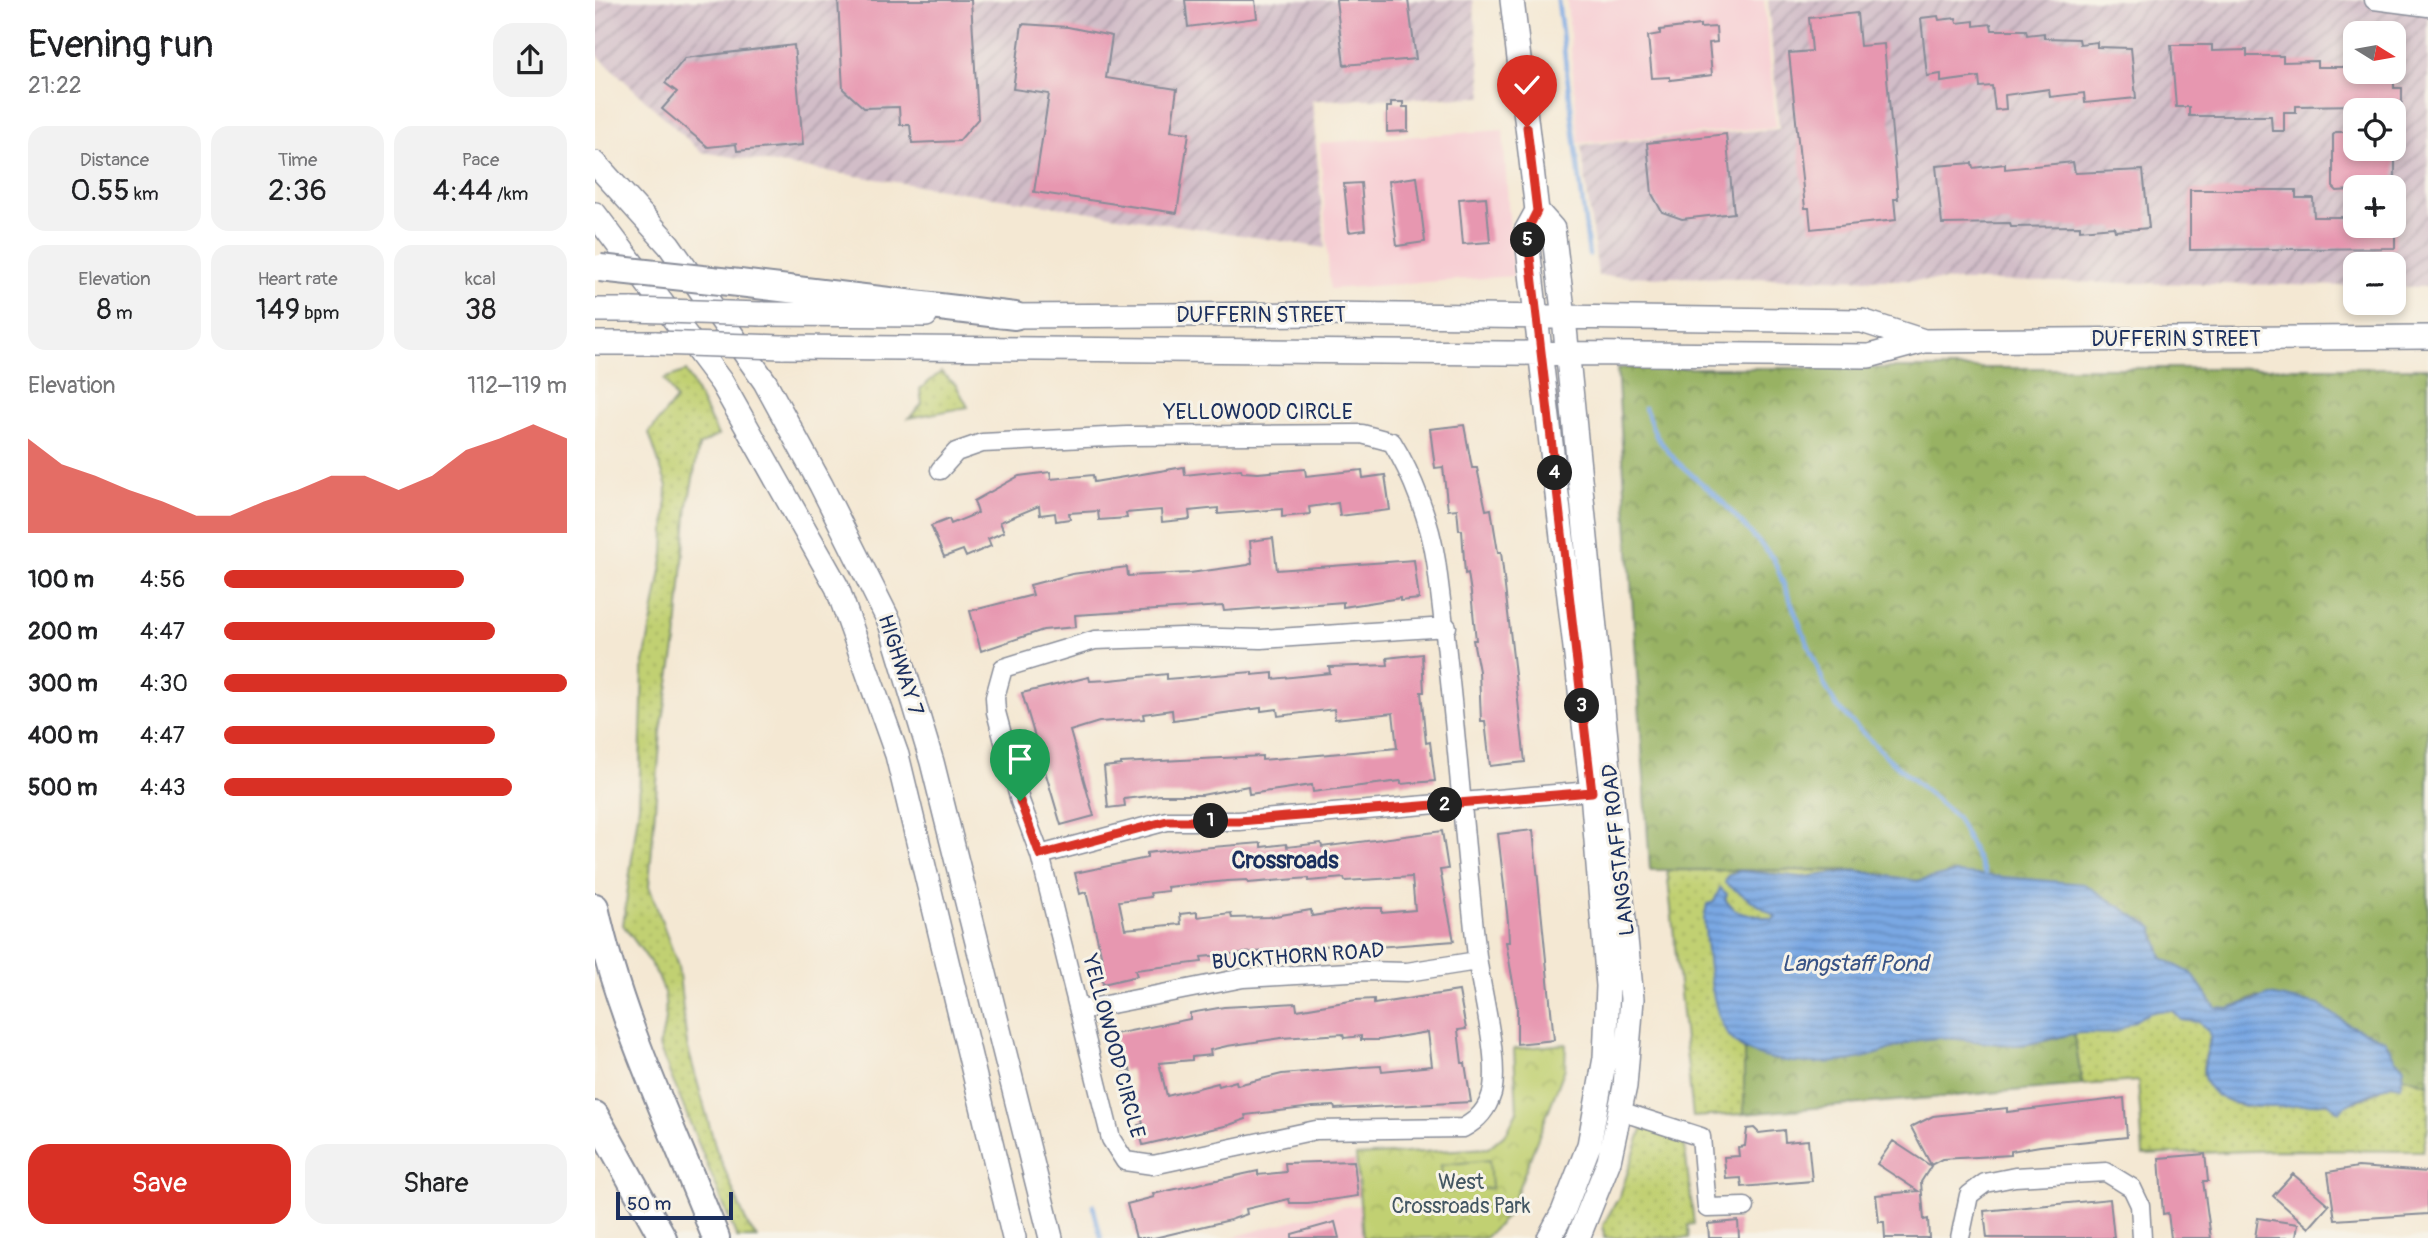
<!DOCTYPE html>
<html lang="en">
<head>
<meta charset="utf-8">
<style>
  :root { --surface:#fff; --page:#f2f2f2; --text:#202124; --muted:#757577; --accent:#d93025 }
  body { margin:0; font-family:Pangolin,sans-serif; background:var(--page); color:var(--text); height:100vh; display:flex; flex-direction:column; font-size:26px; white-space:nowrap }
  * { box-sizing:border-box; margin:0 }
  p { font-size:23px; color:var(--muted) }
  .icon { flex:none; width:38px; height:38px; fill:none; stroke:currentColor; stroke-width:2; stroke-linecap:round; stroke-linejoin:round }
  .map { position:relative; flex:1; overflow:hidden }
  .details { display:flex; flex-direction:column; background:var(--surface); width:595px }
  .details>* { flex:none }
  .needle { width:46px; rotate:101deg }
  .controls { position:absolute; left:1748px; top:21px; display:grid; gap:14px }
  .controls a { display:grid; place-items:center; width:63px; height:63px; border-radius:14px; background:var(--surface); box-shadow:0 4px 10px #0003; font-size:35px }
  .scale { position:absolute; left:21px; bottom:18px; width:117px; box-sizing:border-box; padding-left:7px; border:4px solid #1b2f5e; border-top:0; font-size:19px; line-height:24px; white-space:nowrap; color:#1b2f5e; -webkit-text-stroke:5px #f7f3e8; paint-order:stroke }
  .pin { position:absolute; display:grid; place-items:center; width:60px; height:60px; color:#fff; margin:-72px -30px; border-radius:50% 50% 50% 0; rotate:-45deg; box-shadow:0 0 7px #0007 }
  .pin .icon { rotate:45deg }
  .km { position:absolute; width:35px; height:35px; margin:-18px; border-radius:50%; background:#222; color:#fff; font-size:19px; line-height:35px; text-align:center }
  .round { display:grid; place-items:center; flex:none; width:74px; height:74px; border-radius:21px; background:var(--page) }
  .head { display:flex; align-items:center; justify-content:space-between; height:119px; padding:0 28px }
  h1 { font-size:38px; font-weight:600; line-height:52px }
  .stats { display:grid; grid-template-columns:repeat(3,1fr); gap:10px; height:119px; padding:7px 28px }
  .stats div { display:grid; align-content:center; border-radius:18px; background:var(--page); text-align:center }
  .stats b { font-size:30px; font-weight:600 }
  .stats small { font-size:19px; font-weight:400 }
  .stats p { font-size:19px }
  .chart { height:196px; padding:14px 28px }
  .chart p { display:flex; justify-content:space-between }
  .chart svg { width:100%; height:126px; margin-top:7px; fill:var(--accent); opacity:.7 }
  .primary-button { display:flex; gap:14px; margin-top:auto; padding:14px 28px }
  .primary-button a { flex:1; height:80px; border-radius:21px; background:var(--accent); color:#fff; font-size:28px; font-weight:600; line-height:80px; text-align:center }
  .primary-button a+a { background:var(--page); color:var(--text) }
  ul { padding:0 28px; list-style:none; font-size:23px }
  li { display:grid; grid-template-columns:112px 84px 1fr; align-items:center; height:52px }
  li i { height:18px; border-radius:9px; background:var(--accent) }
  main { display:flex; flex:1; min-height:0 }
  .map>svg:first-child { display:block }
  .built { fill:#f7cfd4 }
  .industrial { fill:url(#industrial-furrows); fill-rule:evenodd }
  .grass { fill:url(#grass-dots); stroke:#6e8068; stroke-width:2 }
  .forest { fill:url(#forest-crowns); stroke:#5a7061; stroke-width:2 }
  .park { fill:url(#park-crowns); stroke:#6e8068; stroke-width:2 }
  .garden { fill:#c1d072; stroke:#6e8068; stroke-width:2 }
  .water { fill:url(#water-rules); stroke:#4a6ca0; stroke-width:2 }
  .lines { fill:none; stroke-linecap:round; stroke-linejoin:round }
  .stream { stroke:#7aa8e3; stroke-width:4.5 }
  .building { fill:#e797b0; fill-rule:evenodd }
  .minor-casing { stroke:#888c98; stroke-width:21 }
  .major-casing { stroke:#888c98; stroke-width:26 }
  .highway-casing { stroke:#888c98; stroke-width:30 }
  .minor { stroke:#fff; stroke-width:18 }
  .major { stroke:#fff; stroke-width:23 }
  .highway { stroke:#fff; stroke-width:26 }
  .major-bridge-casing { stroke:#888c98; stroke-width:26; stroke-linecap:butt }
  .highway-bridge-casing { stroke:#888c98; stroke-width:30; stroke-linecap:butt }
  .major-bridge { stroke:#fff; stroke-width:23 }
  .highway-bridge { stroke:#fff; stroke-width:26 }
  .route-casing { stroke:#fff; stroke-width:14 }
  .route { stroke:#d93025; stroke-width:9 }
  .labels { text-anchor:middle; stroke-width:6; stroke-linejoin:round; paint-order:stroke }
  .street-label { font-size:21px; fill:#1b2f5e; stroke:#f7f3e8 }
  .park-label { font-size:21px; fill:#445763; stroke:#f7f3e8 }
  .neighbourhood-label { font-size:23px; font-weight:bold; fill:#1b2f5e; stroke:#f7f3e8 }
  .water-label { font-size:23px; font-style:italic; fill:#385386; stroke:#f7f3e8 }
</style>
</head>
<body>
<main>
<section class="details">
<div class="head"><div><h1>Evening run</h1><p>21:22</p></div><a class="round"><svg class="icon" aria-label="share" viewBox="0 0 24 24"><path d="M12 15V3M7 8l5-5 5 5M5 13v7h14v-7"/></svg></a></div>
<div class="stats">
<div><p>Distance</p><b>0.55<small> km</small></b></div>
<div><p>Time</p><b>2:36</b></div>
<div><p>Pace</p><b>4:44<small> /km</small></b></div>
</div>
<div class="stats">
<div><p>Elevation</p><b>8<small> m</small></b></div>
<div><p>Heart rate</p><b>149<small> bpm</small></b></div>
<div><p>kcal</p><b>38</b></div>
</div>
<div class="chart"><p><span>Elevation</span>112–119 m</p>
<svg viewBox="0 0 160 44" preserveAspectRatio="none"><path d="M0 44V11L10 20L20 24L30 29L40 33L50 38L60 38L70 33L80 29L90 24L100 24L110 29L120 24L130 15L140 11L150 6L160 11V44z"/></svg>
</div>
<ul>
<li><b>100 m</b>4:56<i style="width:70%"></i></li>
<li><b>200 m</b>4:47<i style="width:79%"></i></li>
<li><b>300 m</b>4:30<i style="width:100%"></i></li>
<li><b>400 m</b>4:47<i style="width:79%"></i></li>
<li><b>500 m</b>4:43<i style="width:84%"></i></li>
</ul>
<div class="primary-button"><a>Save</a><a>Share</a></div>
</section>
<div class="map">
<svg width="1833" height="1238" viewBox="0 0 1833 1238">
  <defs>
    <pattern id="industrial-furrows" width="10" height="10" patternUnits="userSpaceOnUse" patternTransform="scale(1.75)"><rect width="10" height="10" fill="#d2bdc8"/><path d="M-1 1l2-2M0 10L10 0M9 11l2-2" fill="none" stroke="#aa9aa6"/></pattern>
    <pattern id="grass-dots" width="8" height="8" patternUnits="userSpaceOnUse" patternTransform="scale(1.75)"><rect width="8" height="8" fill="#c1d072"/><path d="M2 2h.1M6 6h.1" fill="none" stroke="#a5b365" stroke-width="1.8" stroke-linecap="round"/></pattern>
    <pattern id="forest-crowns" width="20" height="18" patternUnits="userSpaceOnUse" patternTransform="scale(1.75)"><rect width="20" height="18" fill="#98b264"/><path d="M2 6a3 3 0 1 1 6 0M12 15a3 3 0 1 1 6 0" fill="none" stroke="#7b9156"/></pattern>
    <pattern id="park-crowns" width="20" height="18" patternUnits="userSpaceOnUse" patternTransform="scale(1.75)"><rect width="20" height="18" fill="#c1d072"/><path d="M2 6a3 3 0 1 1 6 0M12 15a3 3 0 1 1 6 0" fill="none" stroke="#a5b365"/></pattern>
    <pattern id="water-rules" width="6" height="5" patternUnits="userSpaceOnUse" patternTransform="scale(1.75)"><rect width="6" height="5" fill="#7aa8e3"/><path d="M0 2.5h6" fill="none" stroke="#6389bb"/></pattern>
  </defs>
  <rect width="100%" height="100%" fill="#f7f3e8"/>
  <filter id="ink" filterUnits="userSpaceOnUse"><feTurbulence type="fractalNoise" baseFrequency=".0143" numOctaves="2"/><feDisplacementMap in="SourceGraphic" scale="14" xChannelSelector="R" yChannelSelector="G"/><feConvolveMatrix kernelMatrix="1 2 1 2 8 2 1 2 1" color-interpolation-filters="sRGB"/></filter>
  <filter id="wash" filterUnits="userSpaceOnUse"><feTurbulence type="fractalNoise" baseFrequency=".00686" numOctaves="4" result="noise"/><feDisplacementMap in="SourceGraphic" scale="28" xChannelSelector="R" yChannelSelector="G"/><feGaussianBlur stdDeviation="1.57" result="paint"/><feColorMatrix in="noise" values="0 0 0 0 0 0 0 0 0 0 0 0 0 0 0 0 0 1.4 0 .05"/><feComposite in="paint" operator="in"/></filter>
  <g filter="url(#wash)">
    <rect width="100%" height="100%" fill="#f4e8d3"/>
    <path class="built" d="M972,0H1169L1181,127L984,143Z
      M908,130L918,276L735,289L725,143Z
      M765,1205L768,1238H635L746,1207Z"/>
    <path class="industrial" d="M0,0H878L888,97L717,100L730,248L106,152L0,53Z
      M1173,0H1833V287H1799V264H1760V286L1003,276L986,145L1184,129ZM1760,33H1799V72H1760ZM1760,110H1799V149H1760ZM1760,187H1799V226H1760Z"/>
    <path class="grass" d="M91,371L123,435L104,446L93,505L81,642L66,731L54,886L83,966L92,1045L121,1149L153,1226L162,1238H142L64,1047C82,988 61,971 28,925L44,805L48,668L69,554L72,487L54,433L81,399L69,379Z
      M346,372L361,385L373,407L314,418L327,404L325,389Z
      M1072,870L1262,871L1208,877L1171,908L1182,917L1177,920C1149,908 1143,925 1125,889L1119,902L1134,1036L1149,1050V1114L1098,1117Z
      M1567,1009L1578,1011L1586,1020L1604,1022L1615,1033C1616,1048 1603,1066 1610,1080C1633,1123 1695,1102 1731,1103C1738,1103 1745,1106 1752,1104C1769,1100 1782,1093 1796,1084L1806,1086L1807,1076L1833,1084V1126L1828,1151L1683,1150L1548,1155L1543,1081L1487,1085L1479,1033H1518L1547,1014Z
      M1049,1123L1089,1141L1099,1224L1093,1225L1094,1238H1009L1008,1225L1025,1195Z"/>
    <path class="forest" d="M1022,368H1833V1084L1807,1076L1790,1040L1756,1026L1724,1005L1661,997L1634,1009L1621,1008L1597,974L1567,958L1558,928L1422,880L1360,873L1322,881L1261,870H1055Z
      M1479,1033L1487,1085L1149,1114V1050C1190,1062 1229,1067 1270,1057C1291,1052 1309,1041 1331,1039C1361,1035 1392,1045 1422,1045C1442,1044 1460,1039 1479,1033Z"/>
    <path class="park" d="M971,1044L970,1068L913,1215L890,1238H768L761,1156L893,1148L912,1132L922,1111L919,1049Z"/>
    <path class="garden" d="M894,1160L896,1188L848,1192L846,1165Z"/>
    <path class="water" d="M1145,871L1208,877L1262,871L1322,881L1360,873L1489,884L1558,928L1567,958L1597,974L1621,1008L1634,1009L1674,995L1724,1005L1756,1026L1790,1040L1800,1059L1809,1067L1806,1086L1796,1084C1782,1093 1752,1101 1744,1112L1733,1102C1704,1106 1617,1119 1609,1076C1606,1061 1617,1047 1615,1033L1604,1022L1586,1020L1578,1011C1544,1007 1539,1029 1515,1033C1503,1035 1490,1031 1478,1034C1459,1037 1442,1044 1421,1045C1392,1045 1360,1035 1331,1039C1310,1041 1292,1052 1271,1057C1234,1066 1161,1068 1135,1037C1115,1013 1112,949 1109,919L1112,904L1119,902L1125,888L1132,894L1130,900C1145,920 1159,912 1177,920L1181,917L1130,883L1132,876Z"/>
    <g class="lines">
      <path class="stream" d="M963,1L994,255
        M1050,408L1061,436L1081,461L1124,498L1178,558L1230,686L1242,707L1293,758L1362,818L1390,874
        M498,1205L506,1238"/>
    </g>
    <g id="blocks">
      <path class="building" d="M243,0H376L383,119L364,141L317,143L315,125H305L304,107L269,108L248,89Z
        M590,0H660L662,18L593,27Z
        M741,0H813L821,59L749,65Z
        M1262,13L1265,46L1289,44L1303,199H1299L1301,220L1216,229L1214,208H1210L1194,53L1217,51L1214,18Z
        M1343,16L1344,20L1361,18L1362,23L1379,21V26L1396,24L1397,30H1431L1432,35L1449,33V38L1484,39L1485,44L1502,42V47L1536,48L1541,98L1490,103L1489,93L1455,97L1454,89L1410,95L1411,109L1400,110L1397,86L1385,87L1384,77L1346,82V74L1332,76L1326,18Z
        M427,24L473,27L517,36L511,78L582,89L576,131L594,133L582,213L439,192L454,94L418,89Z
        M1105,25V28L1121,27L1122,42L1114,43L1117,75L1075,80V77L1057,78L1053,36L1065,34V30Z
        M199,45L208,145L142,151L141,144L113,147L67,109L82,92L70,83L90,58Z
        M1576,45H1617V51L1652,50V56H1688V62L1722,61V67H1758L1760,72L1799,73V88H1807V110H1765V105L1701,106V112H1689V131H1677L1676,116H1594V107H1581Z
        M796,102H808V107H813V131L792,132V107H796Z
        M1741,132H1760V149H1800V187L1742,191L1738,187V135Z
        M1131,134L1139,213L1087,219L1067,212L1057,194L1052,143Z
        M1478,162L1480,173L1548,170L1554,228L1520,231L1519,227L1485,230V226L1416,227L1415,223L1347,224L1341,166L1377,163L1378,168L1410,164V169Z
        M822,177L830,242L802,246L794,181Z
        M766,183L770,230L754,232L749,184Z
        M1595,190H1701V198H1718L1719,217H1750L1760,226H1800V248L1595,250Z
        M891,197L895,242L868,244L864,199Z
        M869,425L877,468H882L891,510L896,509L903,552H906L930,762L895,766L890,721H886L884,671L878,640H881L876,593L873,573L870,574L867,530H864L862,509L853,510L848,467L840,468L835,429Z
        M589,467L590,475L646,469L647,472L663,473L710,469L711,476L767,470L768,478L790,475L795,510L745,516L743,503L714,507L715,514L687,517V509L623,514V508L594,511L595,519L567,522L566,510L531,513L532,518L504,520L503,511L474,513L475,519L461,521L460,513L445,515L444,506L405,522L409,532L393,539L396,546L371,557L368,550L349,557L336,526L354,519L356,524L383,513L379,501L424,476L455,472L456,479L498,475L499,482Z
        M678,538L682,570L819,560L824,599L805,601V598L748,607V602L629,611L628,606L480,615L481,627L448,630L386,651L375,611L438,595L435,585L477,574L532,567L533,576L595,573L653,565L657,563L655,541Z
        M827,654L829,692H826L831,743L835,742L840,781L806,784V781L718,792L717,785L654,794L653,786L607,795H565L529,799L530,806L513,808L509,767L526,765V763L667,756V760L802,748L798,713L740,719L739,709L683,716L682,709L666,711V708L578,720L577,710L548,714L549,719L504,722L475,731L499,816L466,825L427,693L494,677L495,681L515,680L572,674V679L657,672V675L678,673V679L735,673L734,667L793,665L792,658Z
        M938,830L959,1040L922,1044V1006L911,942H914L913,921L903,834Z
        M847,831L853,869L845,870L859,941L756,949V945H738L606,957L607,962L540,970L542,976L508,984L503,964L508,963L496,912L491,892L485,894L480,873L552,858V853L568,851L666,843V847L691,844L692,847L726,843L727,847ZM817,877L820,910L787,913V908H769L717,916L716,910L674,917L637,918L636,913L602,917V912L585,914L586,924L530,929L524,901L556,897L555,893L573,891L572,887L632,881L652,880L653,883L714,878V881L749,878L750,881Z
        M864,991L871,1029L863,1030L867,1063H870L876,1102L740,1109L739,1106L718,1107L650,1115L651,1119L634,1125L548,1145L543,1125L548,1124L535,1069L528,1071L520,1034L595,1019V1013L629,1007L701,1003L702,1010L761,1000L779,999V1004ZM833,1032L837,1066L787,1071L786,1066L768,1067L687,1074L642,1085L641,1081L624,1086L623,1083L572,1096L564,1063L597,1060V1057L616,1055L615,1050L632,1046L686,1038L748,1034L749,1038L766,1036V1040H784Z
        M1529,1098L1532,1137L1445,1146L1416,1151V1155L1347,1159L1336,1165L1316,1127L1338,1116L1412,1108V1112Z
        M1159,1128L1164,1133L1189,1130L1190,1142L1213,1140L1217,1181L1147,1187L1146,1178L1131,1179L1129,1157L1144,1156L1143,1147L1150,1146L1152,1129Z
        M1298,1141L1336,1166L1326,1182L1329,1220L1333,1219L1334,1238H1290L1289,1222H1284L1281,1195L1323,1191L1282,1164Z
        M1610,1154L1613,1181H1608L1616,1238H1576L1573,1213L1568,1214L1564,1158Z
        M759,1161L763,1196L713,1203H695L694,1199L651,1209L652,1214L635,1220L559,1238H541L532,1204L559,1197L558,1194L663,1171V1175L691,1172L690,1163Z
        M1763,1167L1833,1172V1214L1740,1220L1733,1172Z
        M1698,1174L1734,1205L1714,1228L1678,1196Z
        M1515,1199L1519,1238H1392L1389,1211Z
        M1663,1218L1703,1224L1701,1238H1660Z
        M1143,1221L1144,1238H1114L1113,1224Z
        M740,1222L744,1238H697V1234Z"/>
    </g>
  </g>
  <g filter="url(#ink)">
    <use href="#blocks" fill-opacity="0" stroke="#888c98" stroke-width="2"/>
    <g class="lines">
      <g class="minor-casing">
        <path id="minor" d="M1779,0L1833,7
          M345,470L361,452L387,443L532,436L767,434L797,442C818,476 835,521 841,561C859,692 867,824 882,956C886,992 905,1059 897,1093C892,1110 883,1120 868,1128L721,1130L558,1165L530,1161L516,1139L445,855L425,801L401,712L400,697L408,668L500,640L587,637L666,639L852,627
          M445,855L572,821H644L1007,790
          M486,1010L648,978L771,971L812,972L882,961
          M1025,1111L1106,1137L1112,1208L1150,1207
          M1365,1238L1374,1195L1390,1183L1420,1177L1511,1172L1537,1188L1545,1205L1547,1238"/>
      </g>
      <g class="major-casing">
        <path id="major" d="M917,0L942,211L931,231L997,792L1013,986L1010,1058L994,1145L968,1212L954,1238
          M0,163L74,245L170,382L226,485L295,623L337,762L456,1238
          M942,211L958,229L969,318L1037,999L1030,1086L1014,1161L983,1238
          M0,214L127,383L242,587L302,755L419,1238
          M0,310H37
          M166,314L331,315
          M404,316L729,314L1267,321L1329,341
          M0,343H61
          M187,347L1274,356L1329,341L1833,337"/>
      </g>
      <g class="highway-casing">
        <path id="highway" d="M144,283L420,316
          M0,907C25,1023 78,1128 121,1238
          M0,1115L68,1238"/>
      </g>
      <use href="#minor" class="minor"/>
      <use href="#major" class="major"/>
      <use href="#highway" class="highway"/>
      <g class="major-bridge-casing">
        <path id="major-bridge" d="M37,310L166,314
          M61,343L187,347"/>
      </g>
      <g class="highway-bridge-casing">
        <path id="highway-bridge" d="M5,268L144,283"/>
      </g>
      <use href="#major-bridge" class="major-bridge"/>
      <use href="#highway-bridge" class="highway-bridge"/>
    </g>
  </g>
  <g class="lines" filter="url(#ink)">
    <g class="route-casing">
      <path id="route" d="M425,801L445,855L572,821H644L997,792L932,231L942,211L932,127"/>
    </g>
    <use href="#route" class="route"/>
  </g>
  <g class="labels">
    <g class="street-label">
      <text x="666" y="322">DUFFERIN STREET</text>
      <text x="1581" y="346">DUFFERIN STREET</text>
      <text x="663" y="419">YELLOWOOD CIRCLE</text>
      <text transform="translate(306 665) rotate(72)" y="7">HIGHWAY 7</text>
      <text transform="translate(1023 850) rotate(-96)" y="7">LANGSTAFF ROAD</text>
      <text transform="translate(703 956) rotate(-4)" y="7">BUCKTHORN ROAD</text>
      <text transform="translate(519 1046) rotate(75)" y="7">YELLOWOOD CIRCLE</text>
    </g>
    <g class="park-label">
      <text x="866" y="1189">West<tspan x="866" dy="24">Crossroads Park</tspan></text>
    </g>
    <g class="neighbourhood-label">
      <text x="690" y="868">Crossroads</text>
    </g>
    <g class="water-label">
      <text x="1260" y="971">Langstaff Pond</text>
    </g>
  </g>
</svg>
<div class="controls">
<a><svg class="needle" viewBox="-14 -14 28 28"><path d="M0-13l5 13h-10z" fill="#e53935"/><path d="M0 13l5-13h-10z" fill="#757577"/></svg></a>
<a><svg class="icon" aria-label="locate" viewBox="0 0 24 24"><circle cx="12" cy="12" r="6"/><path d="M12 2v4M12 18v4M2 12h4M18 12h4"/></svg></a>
<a>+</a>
<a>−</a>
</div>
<div class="scale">50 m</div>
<div class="pin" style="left:425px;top:801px;background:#1e9e55"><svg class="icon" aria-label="arrive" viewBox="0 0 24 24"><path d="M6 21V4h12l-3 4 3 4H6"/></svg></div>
<div class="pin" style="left:932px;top:127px;background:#d93025"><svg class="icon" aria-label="check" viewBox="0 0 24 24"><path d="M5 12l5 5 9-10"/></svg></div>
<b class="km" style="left:616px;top:821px">1</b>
<b class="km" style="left:850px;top:805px">2</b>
<b class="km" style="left:987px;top:706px">3</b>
<b class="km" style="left:960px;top:473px">4</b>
<b class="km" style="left:933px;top:240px">5</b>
</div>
</main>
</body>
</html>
